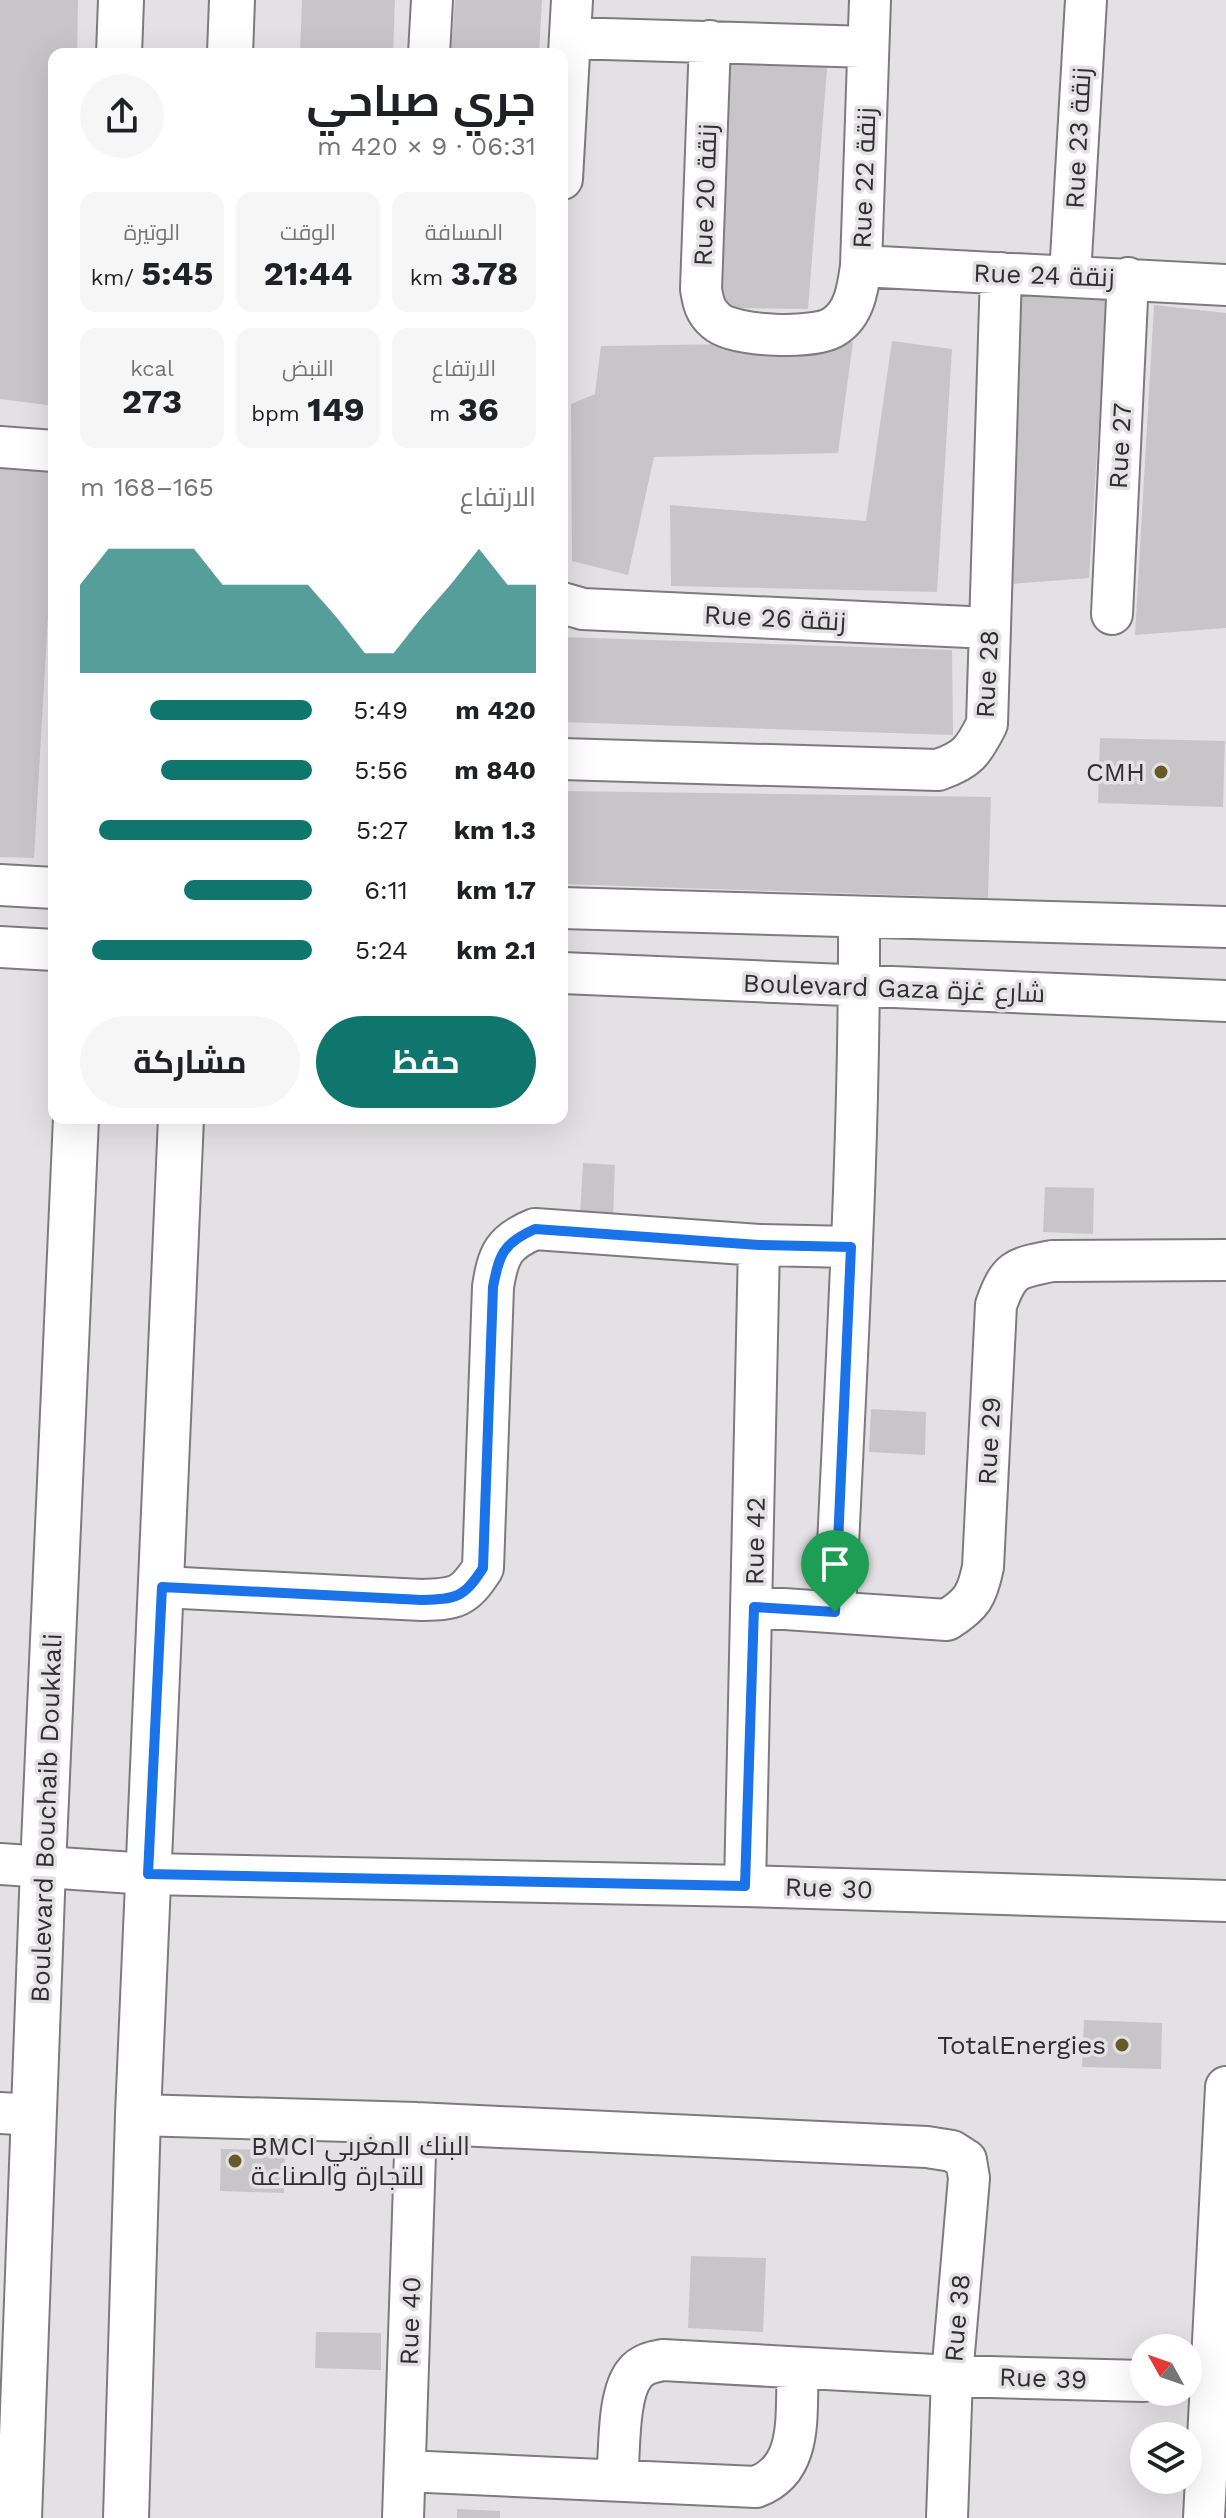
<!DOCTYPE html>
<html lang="ar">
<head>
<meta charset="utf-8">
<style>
  :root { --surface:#fff; --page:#f6f6f6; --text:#202124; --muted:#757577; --accent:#0f766e }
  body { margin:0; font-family:"Work Sans",Cairo,sans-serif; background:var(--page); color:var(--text); direction:rtl; height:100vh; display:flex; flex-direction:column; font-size:30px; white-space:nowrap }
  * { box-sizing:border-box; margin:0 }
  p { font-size:26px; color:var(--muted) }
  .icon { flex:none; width:44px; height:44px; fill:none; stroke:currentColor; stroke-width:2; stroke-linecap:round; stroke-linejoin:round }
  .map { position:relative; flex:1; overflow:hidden; direction:ltr }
  .sheet { position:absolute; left:48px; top:48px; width:520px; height:1076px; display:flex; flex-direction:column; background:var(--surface); border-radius:16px; box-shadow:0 8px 32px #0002; direction:rtl }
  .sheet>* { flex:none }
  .needle { width:52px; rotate:310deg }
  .tools { position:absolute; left:1130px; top:2334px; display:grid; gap:16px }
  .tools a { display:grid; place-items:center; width:72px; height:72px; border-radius:50%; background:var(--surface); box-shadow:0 8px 32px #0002; font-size:40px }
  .pin { position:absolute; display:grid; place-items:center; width:68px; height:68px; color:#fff; margin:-82px -34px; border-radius:50% 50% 50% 0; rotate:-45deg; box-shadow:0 0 8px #0007 }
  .pin .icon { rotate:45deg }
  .round { display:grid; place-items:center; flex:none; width:84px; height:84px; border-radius:42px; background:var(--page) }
  .summary { display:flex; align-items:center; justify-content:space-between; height:136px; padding:0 32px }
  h1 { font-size:44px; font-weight:700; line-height:60px }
  .stats { display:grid; grid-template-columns:repeat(3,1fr); gap:12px; height:136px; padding:8px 32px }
  .stats div { display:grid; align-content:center; border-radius:16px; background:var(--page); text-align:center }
  .stats b { font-size:34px; font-weight:700 }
  .stats small { font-size:22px; font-weight:400 }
  .stats p { font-size:22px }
  .chart { height:224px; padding:16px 32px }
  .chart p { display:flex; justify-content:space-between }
  .chart svg { width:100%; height:144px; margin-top:8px; fill:var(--accent); opacity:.7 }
  .primary-button { display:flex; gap:16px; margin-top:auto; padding:16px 32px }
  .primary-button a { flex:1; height:92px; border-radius:48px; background:var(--accent); color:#fff; font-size:32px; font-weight:700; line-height:92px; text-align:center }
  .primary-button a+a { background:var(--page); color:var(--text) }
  ul { padding:0 32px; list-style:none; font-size:26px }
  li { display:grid; grid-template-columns:128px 96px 1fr; align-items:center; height:60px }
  li i { height:20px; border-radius:10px; background:var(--accent) }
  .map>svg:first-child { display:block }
  .building { fill:#c8c5c8 }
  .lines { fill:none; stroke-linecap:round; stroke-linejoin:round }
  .minor-casing { stroke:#7e7b7f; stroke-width:44 }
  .major-casing { stroke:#7e7b7f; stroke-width:48 }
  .minor { stroke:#fff; stroke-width:40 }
  .major { stroke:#fff; stroke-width:44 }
  .route-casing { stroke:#fff; stroke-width:16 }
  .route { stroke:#1a73e8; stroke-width:10 }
  .poi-dot { fill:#645b27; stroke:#e4e1e4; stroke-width:3 }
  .labels { text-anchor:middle; stroke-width:7; stroke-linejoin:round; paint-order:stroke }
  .street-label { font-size:26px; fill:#2f2e30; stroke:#e4e1e4 }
  .poi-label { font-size:26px; fill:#2f2e30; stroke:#e4e1e4; text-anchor:end }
</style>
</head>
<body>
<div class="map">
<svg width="1226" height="2518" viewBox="0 0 1226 2518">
  <rect width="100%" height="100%" fill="#e4e1e4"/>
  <path class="building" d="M0,0H78L77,54H54V406L0,399Z
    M302,0H395L393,54H300Z
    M455,0H542L539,54H451Z
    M828,56L808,309L721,308L730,63Z
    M1009,279L1107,295L1089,578L998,585Z
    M1154,305L1226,313V628L1135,635Z
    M892,341L952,349L937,592L671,586L670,505L866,521Z
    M853,342L838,453L654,457L628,575L572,561L571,404L595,394L601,346Z
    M0,467L54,470V513L34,858L0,857Z
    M562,637L952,650L953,735L562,722Z
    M1100,738L1225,741L1223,807L1098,803Z
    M562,791L991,797L988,898L562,884Z
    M583,1163L615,1165L613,1217L580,1216Z
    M1045,1187L1094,1188L1093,1234L1043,1232Z
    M871,1409L926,1412L925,1455L869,1452Z
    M1084,2020L1162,2023L1161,2069L1082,2067Z
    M221,2149L285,2150L284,2193L220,2191Z
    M691,2256L766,2258L763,2332L688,2328Z
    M316,2332L381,2333V2370L315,2368Z
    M457,2509L500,2511V2518H457Z"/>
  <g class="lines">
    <g class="minor-casing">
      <path id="minor" d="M570,38L868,47
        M710,41L701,289C703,302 705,312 716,321C734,337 816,340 835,326C855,313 858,287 861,266L870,0
        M429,54L432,0
        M562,179L572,0
        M861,266L1226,285
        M1070,276L1086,0
        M0,447L54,451
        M562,603L583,609L990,628
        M1112,614L1128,278
        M562,759L938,770C967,760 973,752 987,724L1001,273
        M0,885L54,888
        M562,908L1226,927
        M0,947L54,950
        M562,973L1226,1001
        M162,1587L422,1600C456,1599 464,1598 483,1568L493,1287C498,1255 503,1242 535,1229L759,1245L851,1247
        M754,1607L947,1620C972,1604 977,1596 983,1567L996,1305C1009,1269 1015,1268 1052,1261L1226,1260
        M835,1612C845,1381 860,1149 859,918
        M0,1864L148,1874L745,1886L1226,1901
        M745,1886L759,1245
        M0,2113L34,2115
        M138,2115L416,2123L927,2147L952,2151L966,2160L969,2178L952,2376L947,2518
        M405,2471L756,2487C805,2469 795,2413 798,2368
        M617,2480C620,2452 617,2394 635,2373C642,2364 652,2362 663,2360L952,2376L1144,2381
        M403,2518L416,2123
        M1204,2518L1226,2087"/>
    </g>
    <g class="major-casing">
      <path id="major" d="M119,54L121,0
        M230,54L232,0
        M19,2518L43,1867L76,1118
        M126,2518L138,2115L181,1118"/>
    </g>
    <use href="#minor" class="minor"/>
    <use href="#major" class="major"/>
  </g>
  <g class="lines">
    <g class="route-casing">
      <path id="route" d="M535,1229L759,1245L851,1247L835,1612L754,1607L745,1886L148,1874L162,1587L422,1600C456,1599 464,1598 483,1568L493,1287C499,1255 503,1243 535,1229Z"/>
    </g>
    <use href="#route" class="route"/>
  </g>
  <g class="poi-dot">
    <circle cx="1161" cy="772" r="8"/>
    <circle cx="1122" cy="2045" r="8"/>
    <circle cx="235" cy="2161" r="8"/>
  </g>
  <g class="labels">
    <g class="street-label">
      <text transform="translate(1078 138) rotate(-87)" y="9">Rue 23 زنقة</text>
      <text transform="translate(864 178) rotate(-88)" y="9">Rue 22 زنقة</text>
      <text transform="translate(705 195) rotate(-88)" y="9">Rue 20 زنقة</text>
      <text transform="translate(1044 275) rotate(2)" y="9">Rue 24 زنقة</text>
      <text transform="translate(1120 446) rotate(-87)" y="9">Rue 27</text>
      <text transform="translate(775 618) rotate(3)" y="9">Rue 26 زنقة</text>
      <text transform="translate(987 674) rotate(-87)" y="9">Rue 28</text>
      <text transform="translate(894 988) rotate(2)" y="9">Boulevard Gaza شارع غزة</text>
      <text transform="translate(989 1441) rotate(-87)" y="9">Rue 29</text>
      <text transform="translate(755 1541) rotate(-89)" y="9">Rue 42</text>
      <text transform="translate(46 1818) rotate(-88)" y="9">Boulevard Bouchaib Doukkali</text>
      <text transform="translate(829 1888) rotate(2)" y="9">Rue 30</text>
      <text transform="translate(957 2318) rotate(-85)" y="9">Rue 38</text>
      <text transform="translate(410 2321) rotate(-88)" y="9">Rue 40</text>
      <text transform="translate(1043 2378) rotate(2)" y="9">Rue 39</text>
    </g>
    <g class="poi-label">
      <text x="1145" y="781">CMH</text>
      <text x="1106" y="2054">TotalEnergies</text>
      <text x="251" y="2155" text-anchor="start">BMCI البنك المغربي<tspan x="251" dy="30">للتجارة والصناعة</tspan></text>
    </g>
  </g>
</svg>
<div class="tools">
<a><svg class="needle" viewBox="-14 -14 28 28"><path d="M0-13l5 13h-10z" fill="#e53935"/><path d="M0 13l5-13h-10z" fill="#757577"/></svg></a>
<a><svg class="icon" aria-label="layers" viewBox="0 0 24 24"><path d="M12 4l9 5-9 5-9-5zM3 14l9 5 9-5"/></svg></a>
</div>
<div class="pin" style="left:835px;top:1612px;background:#1e9e55"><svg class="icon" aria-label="arrive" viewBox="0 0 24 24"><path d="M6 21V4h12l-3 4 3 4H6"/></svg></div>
<section class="sheet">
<div class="summary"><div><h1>جري صباحي</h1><p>06:31 · 9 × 420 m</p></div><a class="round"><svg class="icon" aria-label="share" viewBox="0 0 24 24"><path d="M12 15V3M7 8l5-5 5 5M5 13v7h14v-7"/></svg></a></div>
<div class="stats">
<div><p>المسافة</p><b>3.78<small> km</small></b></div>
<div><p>الوقت</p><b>21:44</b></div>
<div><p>الوتيرة</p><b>5:45<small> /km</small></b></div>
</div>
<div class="stats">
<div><p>الارتفاع</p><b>36<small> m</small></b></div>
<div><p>النبض</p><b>149<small> bpm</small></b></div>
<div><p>kcal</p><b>273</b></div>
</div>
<div class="chart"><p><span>الارتفاع</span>165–168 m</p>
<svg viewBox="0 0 160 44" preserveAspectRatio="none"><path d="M0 44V17L10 6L20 6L30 6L40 6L50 17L60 17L70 17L80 17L90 27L100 38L110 38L120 27L130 17L140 6L150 17L160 17V44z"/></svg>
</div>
<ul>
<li><b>420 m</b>5:49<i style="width:70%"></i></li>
<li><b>840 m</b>5:56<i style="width:65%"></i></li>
<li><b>1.3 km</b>5:27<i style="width:92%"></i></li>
<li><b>1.7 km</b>6:11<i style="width:55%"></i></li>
<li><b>2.1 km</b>5:24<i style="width:95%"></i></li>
</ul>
<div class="primary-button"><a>حفظ</a><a>مشاركة</a></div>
</section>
</div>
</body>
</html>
